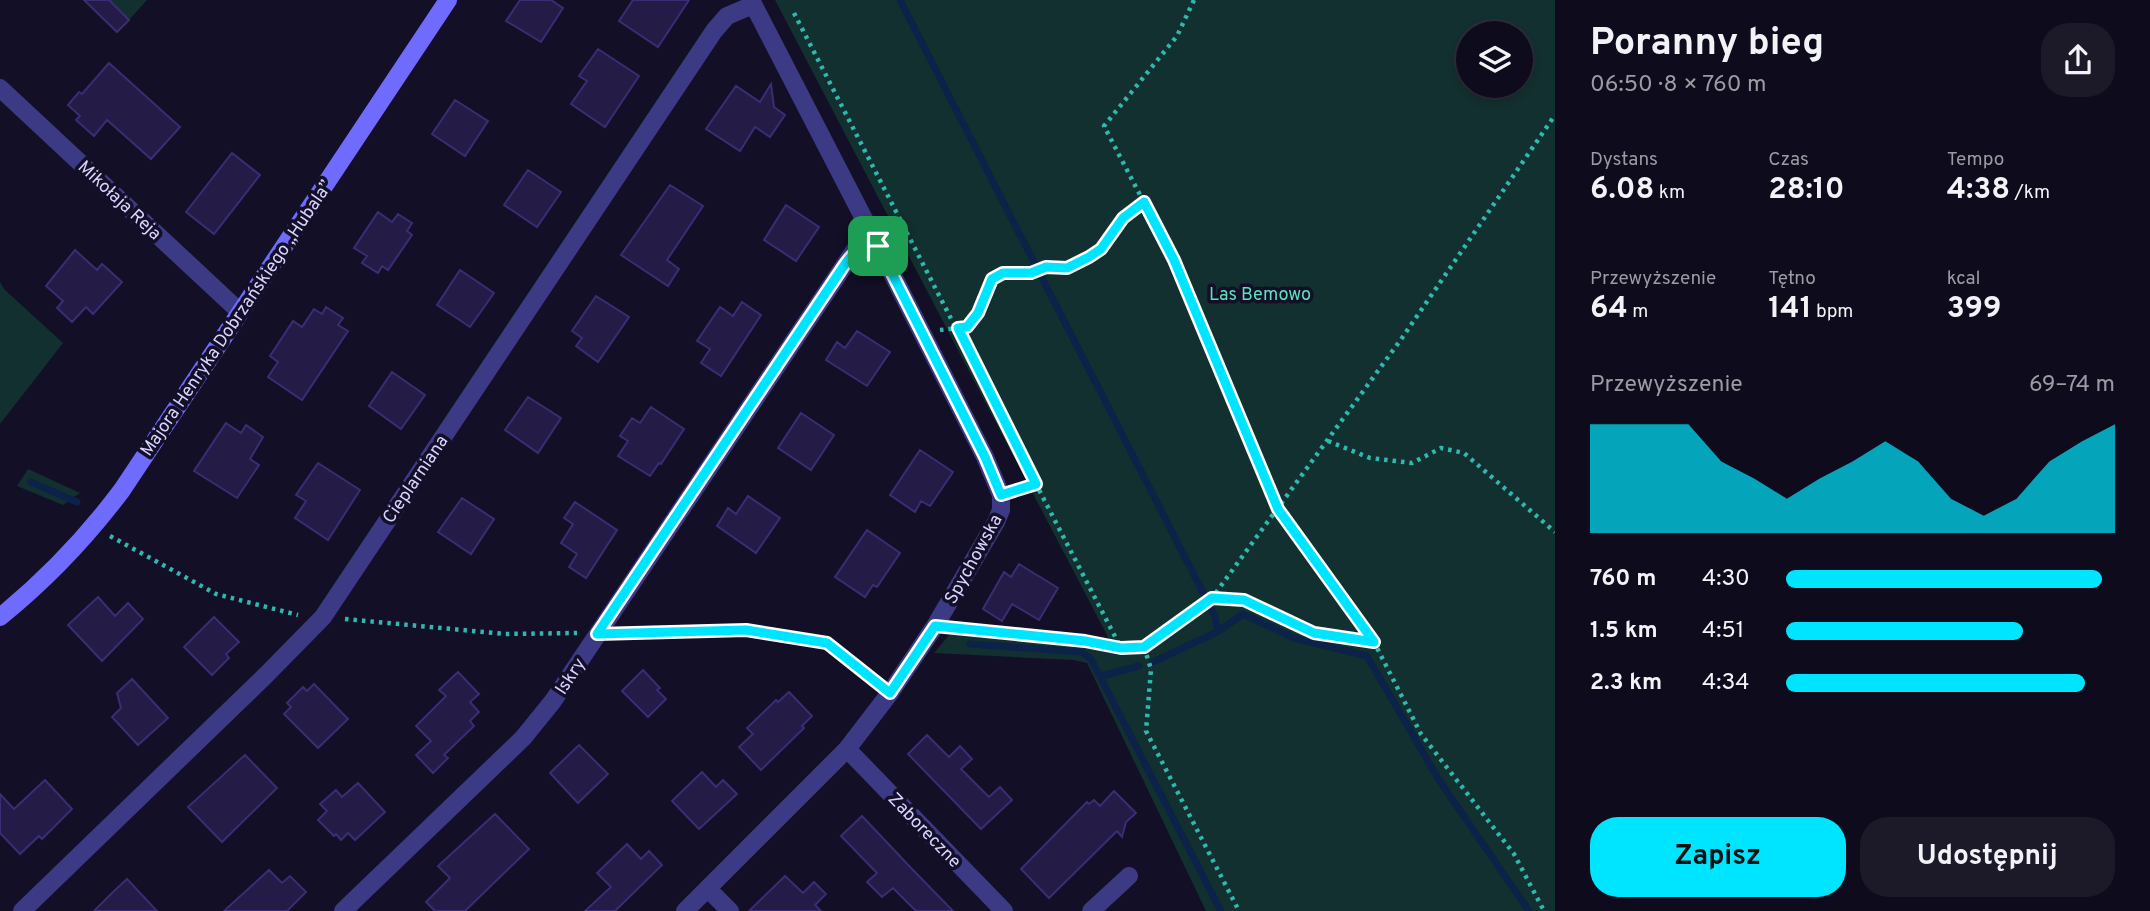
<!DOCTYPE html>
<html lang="pl">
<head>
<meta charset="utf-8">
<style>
  :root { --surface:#0e0b1c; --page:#1c1929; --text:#f1f3f6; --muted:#9b9ba3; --line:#2e2b3b; --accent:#00e5ff }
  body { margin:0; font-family:Overpass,sans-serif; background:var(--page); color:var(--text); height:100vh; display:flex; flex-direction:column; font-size:26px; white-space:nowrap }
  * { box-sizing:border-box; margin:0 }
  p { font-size:23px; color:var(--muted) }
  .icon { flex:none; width:38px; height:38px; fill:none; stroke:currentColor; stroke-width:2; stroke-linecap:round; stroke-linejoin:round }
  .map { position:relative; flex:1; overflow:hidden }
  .sheet { display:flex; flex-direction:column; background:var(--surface); width:595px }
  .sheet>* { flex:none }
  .buttons { position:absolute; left:1456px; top:21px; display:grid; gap:14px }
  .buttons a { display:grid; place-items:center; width:77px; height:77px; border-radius:50%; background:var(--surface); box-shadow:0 4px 10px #0003,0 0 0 2px var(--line); font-size:35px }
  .pin { position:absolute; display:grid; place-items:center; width:60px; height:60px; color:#fff; margin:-30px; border-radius:14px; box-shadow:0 4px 10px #0006 }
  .round { display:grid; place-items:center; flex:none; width:74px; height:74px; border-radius:28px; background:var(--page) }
  .headline { display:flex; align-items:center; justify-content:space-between; height:119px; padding:0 35px }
  h1 { font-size:38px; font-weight:700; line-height:52px }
  .metrics { display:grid; grid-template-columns:repeat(3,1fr); gap:10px; height:119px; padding:7px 35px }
  .metrics div { display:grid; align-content:center }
  .metrics b { font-size:30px; font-weight:700 }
  .metrics small { font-size:19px; font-weight:400 }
  .metrics p { font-size:19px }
  .chart { height:196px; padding:14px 35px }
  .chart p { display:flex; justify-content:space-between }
  .chart svg { width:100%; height:126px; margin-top:7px; fill:var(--accent); opacity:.7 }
  .action { display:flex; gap:14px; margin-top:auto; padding:14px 35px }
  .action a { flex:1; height:80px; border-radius:28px; background:var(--accent); color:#111; font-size:28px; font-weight:700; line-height:80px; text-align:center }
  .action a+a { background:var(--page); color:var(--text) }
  ul { padding:0 35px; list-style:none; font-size:23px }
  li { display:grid; grid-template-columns:112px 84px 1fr; align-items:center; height:52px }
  li i { height:18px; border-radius:9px; background:var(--accent) }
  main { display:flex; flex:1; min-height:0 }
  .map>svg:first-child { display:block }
  .green { fill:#12302f; fill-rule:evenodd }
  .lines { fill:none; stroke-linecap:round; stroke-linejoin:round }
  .stream { stroke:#0c2248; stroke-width:7 }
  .building { fill:#241b47; stroke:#3b2d73; stroke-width:2 }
  .path { stroke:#2fb8b0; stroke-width:4.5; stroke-dasharray:3.5 5; stroke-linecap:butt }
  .street { stroke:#3d3a85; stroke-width:18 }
  .secondary { stroke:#6f6bff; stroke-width:18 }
  .route-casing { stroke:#fff; stroke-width:14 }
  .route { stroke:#00e5ff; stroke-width:9 }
  .labels { text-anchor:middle; stroke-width:7; stroke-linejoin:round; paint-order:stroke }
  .street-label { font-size:18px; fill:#d9d4ff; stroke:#130f26 }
  .park-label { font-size:18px; fill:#5fe0c0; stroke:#130f26 }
</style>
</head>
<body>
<main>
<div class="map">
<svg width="1555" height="911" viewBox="0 0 1555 911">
  <rect width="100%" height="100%" fill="#130f26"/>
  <path class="green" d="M109,0H147L129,20Z
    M775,0H1555V911H1206L1087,663L1073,660L934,653L950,634L1079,645L1098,650L1109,639ZM1468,33H1521V86H1468Z
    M0,282L4,289L63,343L0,424Z
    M28,469L80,493L63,505L17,486Z"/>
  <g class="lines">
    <path class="stream" d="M900,0L1215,616L1217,632
      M31,482L77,502
      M970,644L1082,652L1091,659L1221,911
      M1153,662L1217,632L1243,614L1294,638L1367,656L1439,780L1529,911
      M1101,676L1139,666"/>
  </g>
  <path class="building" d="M84,0H109L129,20L117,32Z
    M520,0H551L563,8L541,42L506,21Z
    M633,0H689L658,47L619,21Z
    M598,49L639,76L605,127L571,104L587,81L579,76Z
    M109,63L180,127L151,159L107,120L94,136L76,120L80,116L68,105L79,92L82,94Z
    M771,84L774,107L785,115L770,137L755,127L740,151L706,129L736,86L760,102Z
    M455,100L488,121L465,156L432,134Z
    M232,153L260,175L214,234L186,212Z
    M528,170L561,192L537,227L504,205Z
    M670,185L703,206L667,260L679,269L668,286L621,255Z
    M786,205L819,227L796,261L764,240Z
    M378,212L392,222L398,214L412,223L407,231L412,235L388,270L382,266L378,273L362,263L367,256L354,248Z
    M75,250L97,270L102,264L122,282L93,314L86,307L72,322L57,308L63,301L46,286Z
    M460,270L494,293L470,327L437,305Z
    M596,296L629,317L598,362L576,346L582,338L572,331Z
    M742,302L761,315L721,376L701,363L710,349L697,341L720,307L733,316Z
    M326,307L343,318L338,325L348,331L302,400L268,377L278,362L270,356L293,321L302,327L314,309L322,314Z
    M857,331L890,352L867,386L826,360L837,342L845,348Z
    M392,372L425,395L401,429L369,406Z
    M528,397L561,418L538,453L505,430Z
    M651,407L684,429L661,464L659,463L650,476L618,456L628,441L620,436L632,418L640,423Z
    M801,413L834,435L811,470L778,448Z
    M226,423L241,433L246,425L263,437L250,459L259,465L237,498L194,471Z
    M920,450L953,472L930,506L921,501L915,512L890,495Z
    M318,463L360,490L328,540L295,518L306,501L296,495Z
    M748,496L780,518L756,553L717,526L728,508L736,514Z
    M462,498L494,519L471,554L438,532Z
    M575,502L617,530L586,578L569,567L577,554L561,543L573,524L564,518Z
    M867,530L900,553L877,587L873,585L865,597L835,577Z
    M1019,564L1058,588L1039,620L1012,604L1002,621L983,609L1004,572L1011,577Z
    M98,597L115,616L128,603L143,619L102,661L68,625Z
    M214,617L239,642L226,654L229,658L212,675L184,647Z
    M643,670L660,688L657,690L666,699L648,717L622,691Z
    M458,672L479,694L470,702L479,712L470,721L474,726L444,755L448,758L433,773L416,755L431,741L416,726L446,696L439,690Z
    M132,679L168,718L138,745L112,717L121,708L117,693Z
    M314,684L348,719L318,748L284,714L291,707L287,703L303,687L307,691Z
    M789,692L812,716L802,726L804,728L761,770L739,747L753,734L747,728L776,700L778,702Z
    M927,735L949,757L960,746L972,759L961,769L989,797L1000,787L1012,800L981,829L908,754Z
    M579,745L608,774L578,803L550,773Z
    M245,755L277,788L222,842L188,807Z
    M702,772L716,787L723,780L737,794L699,829L672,801Z
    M45,780L72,809L42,839L39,836L20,854L0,833V794L14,809Z
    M358,783L385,812L355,840L348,833L341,840L336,834L334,836L318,820L327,811L320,804L336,790L342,797Z
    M1114,791L1136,813L1126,822L1122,837L1117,831L1049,898L1021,869L1087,802L1089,804L1094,800L1100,806Z
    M495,814L529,849L465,911H435L426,902L450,878L438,866Z
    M862,816L912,869L953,911H916L893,888L882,897L867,882L877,873L841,836Z
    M627,844L641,859L649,851L662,865L615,911H585L611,887L597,873Z
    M269,870L282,883L290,876L306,892L287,911H224Z
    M785,876L803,893L814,882L826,894L815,905L821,911H749Z
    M127,879L157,911H94L112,893Z"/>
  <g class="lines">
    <path class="path" d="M1194,0L1177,36L1104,126L1174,260L1278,509L1374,642L1421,734L1514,854L1544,911
      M794,13L1036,484
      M940,330L967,327L978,313L992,279L1003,273H1031L1046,267L1067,268L1089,257L1101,249L1123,218L1144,202
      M1328,441L1370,458L1412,463L1441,448L1464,453L1555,532
      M1018,489L1036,484L1121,648
      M110,536L216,594L298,615
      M1213,598L1243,600L1314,633L1374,642
      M345,619L505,634L577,633
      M955,628L1085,641L1121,648L1144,647L1212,598L1402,338L1555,115
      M620,634L746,630L827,643L877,682
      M1144,647L1151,669L1146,731L1239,911"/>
    <path class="street" d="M0,88L240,312
      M847,749L1004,911
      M708,889L730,911
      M22,911L266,675L323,617L714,31L727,16L753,5
      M343,911L523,738L553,701L854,251L867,246H878
      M685,911L847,749L890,693L935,626L996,522L1001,510V495L985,457L878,246L751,0
      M1091,911L1129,876"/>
    <path class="secondary" d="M0,617C47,579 86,538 122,490L448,0"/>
  </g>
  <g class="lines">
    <g class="route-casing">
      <path id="route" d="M1144,202L1174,260L1278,509L1374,642L1314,633L1244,600L1212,598L1144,647L1121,648L1085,641L935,626L890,693L827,643L746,630L597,634L843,267C853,252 860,246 878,246L985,457L1001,495L1036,484L958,328L967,327L978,313L992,279L1003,273H1031L1046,267L1067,268L1089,257L1101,249L1123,218Z"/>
    </g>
    <use href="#route" class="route"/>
  </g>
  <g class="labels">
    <g class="street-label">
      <text transform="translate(120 200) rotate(43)" y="6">Mikołaja Reja</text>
      <text transform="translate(236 318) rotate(-56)" y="6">Majora Henryka Dobrzańskiego „Hubala”</text>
      <text transform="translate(415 479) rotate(-56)" y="6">Cieplarniana</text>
      <text transform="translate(973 559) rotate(-61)" y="6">Spychowska</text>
      <text transform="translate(570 676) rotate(-57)" y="6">Iskry</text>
      <text transform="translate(925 830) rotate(46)" y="6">Zaboreczne</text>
    </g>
    <g class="park-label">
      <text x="1260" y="300">Las Bemowo</text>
    </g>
  </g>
</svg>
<div class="buttons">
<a><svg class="icon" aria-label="layers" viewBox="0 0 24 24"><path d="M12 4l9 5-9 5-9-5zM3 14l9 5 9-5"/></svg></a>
</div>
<div class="pin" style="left:878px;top:246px;background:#1e9e55"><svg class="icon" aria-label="arrive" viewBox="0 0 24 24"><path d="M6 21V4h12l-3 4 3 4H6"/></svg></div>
</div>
<section class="sheet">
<div class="headline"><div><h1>Poranny bieg</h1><p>06:50 · 8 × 760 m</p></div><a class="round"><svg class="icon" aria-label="share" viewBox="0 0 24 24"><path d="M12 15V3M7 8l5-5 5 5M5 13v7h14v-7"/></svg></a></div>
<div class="metrics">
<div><p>Dystans</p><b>6.08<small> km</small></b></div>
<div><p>Czas</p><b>28:10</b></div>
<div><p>Tempo</p><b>4:38<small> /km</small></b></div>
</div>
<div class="metrics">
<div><p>Przewyższenie</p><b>64<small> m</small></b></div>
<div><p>Tętno</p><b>141<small> bpm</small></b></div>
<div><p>kcal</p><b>399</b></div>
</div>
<div class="chart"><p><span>Przewyższenie</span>69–74 m</p>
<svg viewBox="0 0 160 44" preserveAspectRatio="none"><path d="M0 44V6L10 6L20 6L30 6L40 19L50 25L60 32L70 25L80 19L90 12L100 19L110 32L120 38L130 32L140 19L150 12L160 6V44z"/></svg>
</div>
<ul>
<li><b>760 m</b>4:30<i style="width:96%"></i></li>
<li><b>1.5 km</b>4:51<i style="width:72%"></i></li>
<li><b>2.3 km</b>4:34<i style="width:91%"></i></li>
</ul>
<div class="action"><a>Zapisz</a><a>Udostępnij</a></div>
</section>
</main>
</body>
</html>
